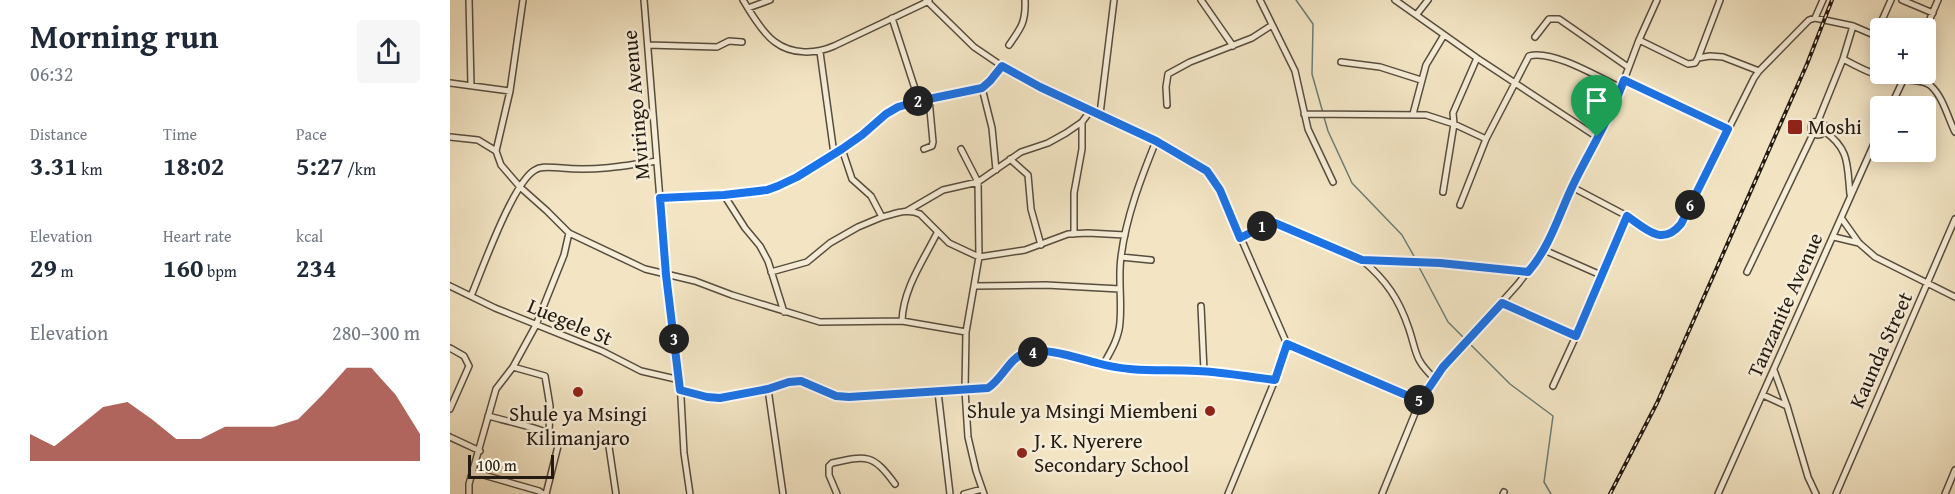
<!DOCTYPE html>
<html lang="en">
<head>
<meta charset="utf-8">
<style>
  :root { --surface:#fff; --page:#f6f6f7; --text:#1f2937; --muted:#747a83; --accent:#8f2418 }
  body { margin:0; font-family:"Gentium Book Plus",serif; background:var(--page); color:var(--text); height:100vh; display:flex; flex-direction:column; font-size:22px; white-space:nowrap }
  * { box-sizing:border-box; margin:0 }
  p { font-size:20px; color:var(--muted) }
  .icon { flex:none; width:33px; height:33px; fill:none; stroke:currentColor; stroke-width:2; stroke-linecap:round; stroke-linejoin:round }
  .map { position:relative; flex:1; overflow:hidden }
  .drawer { display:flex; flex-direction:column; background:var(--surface); width:450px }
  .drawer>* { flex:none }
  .fabs { position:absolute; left:1420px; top:18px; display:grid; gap:12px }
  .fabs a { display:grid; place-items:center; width:66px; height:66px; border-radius:6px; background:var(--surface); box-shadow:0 3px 15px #0003; font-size:30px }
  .scale { position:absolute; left:18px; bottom:15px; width:86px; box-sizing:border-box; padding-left:6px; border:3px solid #231a12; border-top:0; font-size:16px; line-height:21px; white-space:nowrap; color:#231a12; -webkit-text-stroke:4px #f7eed9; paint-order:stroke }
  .pin { position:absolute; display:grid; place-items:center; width:51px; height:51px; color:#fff; margin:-62px -26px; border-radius:50% 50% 50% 0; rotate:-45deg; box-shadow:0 0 6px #0007 }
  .pin .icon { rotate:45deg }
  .km { position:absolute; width:30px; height:30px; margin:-15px; border-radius:50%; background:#222; color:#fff; font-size:16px; line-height:30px; text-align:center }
  .round { display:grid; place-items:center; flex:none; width:63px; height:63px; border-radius:6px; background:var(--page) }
  .head { display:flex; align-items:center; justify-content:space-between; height:102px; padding:0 30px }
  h1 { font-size:33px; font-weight:700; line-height:45px }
  .metrics { display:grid; grid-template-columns:repeat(3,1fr); gap:9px; height:102px; padding:6px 30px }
  .metrics div { display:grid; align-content:center }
  .metrics b { font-size:26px; font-weight:700 }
  .metrics small { font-size:16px; font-weight:400 }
  .metrics p { font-size:16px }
  .chart { height:168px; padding:12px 30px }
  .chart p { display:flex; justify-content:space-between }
  .chart svg { width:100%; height:108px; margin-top:6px; fill:var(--accent); opacity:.7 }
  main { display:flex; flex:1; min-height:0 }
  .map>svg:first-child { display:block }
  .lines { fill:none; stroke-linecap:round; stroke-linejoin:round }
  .stream { stroke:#6b7d74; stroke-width:1.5 }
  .street-casing { stroke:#574d3e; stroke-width:8 }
  .street { stroke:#f7eed9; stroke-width:5 }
  .rail-casing { stroke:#231a12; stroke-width:4 }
  .rail { stroke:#f7eed9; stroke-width:1.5; stroke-dasharray:4.5; stroke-linecap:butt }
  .route-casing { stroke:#fff; stroke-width:12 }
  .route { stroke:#1a73e8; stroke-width:8 }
  .poi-dot { fill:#8f2418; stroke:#f7eed9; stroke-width:2 }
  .labels { text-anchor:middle; stroke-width:5; stroke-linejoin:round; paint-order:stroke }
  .street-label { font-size:21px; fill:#231a12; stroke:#f7eed9 }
  .poi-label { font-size:21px; fill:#231a12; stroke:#f7eed9; text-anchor:start }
</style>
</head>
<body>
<main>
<section class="drawer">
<div class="head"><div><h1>Morning run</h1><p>06:32</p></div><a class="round"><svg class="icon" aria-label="share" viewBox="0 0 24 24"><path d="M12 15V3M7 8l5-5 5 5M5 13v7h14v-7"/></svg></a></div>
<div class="metrics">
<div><p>Distance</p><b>3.31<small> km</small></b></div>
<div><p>Time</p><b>18:02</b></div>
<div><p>Pace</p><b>5:27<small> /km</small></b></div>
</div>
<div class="metrics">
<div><p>Elevation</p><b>29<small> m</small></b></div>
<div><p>Heart rate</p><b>160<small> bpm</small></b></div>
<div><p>kcal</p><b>234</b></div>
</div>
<div class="chart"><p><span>Elevation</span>280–300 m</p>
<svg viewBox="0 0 160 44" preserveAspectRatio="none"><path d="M0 44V33L10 38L20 30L30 22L40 20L50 27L60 35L70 35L80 30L90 30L100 30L110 27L120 17L130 6L140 6L150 17L160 33V44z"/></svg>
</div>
</section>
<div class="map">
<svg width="1505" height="494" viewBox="0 0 1505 494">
  <rect width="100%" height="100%" fill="#f3e5c4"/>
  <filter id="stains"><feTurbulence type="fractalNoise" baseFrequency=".00333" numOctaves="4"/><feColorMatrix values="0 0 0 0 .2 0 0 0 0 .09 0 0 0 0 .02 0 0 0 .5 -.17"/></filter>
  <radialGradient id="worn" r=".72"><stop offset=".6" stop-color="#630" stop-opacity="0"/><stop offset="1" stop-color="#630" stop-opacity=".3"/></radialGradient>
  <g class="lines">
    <path class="stream" d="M846,0L863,24L862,74L873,113
      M874,117L878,131L902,183L952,235L965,258
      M969,267L998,322L1014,338
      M1021,345L1060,384L1103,416L1094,482L1101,494"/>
    <g class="street-casing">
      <path id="street" d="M19,0L21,85
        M73,0L60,91L46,151L51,165L70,187L97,211L119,233L195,269L245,281L282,295L370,322L452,321L516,332
        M194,0L216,275L230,380L234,453L240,494
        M293,0C300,12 314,34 325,42C342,55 366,54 384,46L479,1
        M476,0L524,47L552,66L590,87L706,141L757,171L770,190L837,344L825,380L778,494
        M751,0L783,46
        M810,0L845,71L858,129L883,182
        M945,0L1027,58L1147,137
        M1452,0L1483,13
        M298,8L320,0
        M967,14L978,0
        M442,18L469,101
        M1365,18L1373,0
        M1476,28L1488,0
        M1425,36L1441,0
        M1085,37L1099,19H1109L1178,67
        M1189,40L1238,64L1245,63L1248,58L1260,56L1273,57L1309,71
        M198,45L267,47L279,41L292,42
        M559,45C571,28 576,22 575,0
        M370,52L384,154
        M1248,58L1270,0
        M1393,59C1419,73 1429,78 1459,80C1466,81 1476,81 1481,86C1493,97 1498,118 1505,132
        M891,62L930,67L971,80
        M1174,80L1278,129
        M0,83L60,91
        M532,88L542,128L546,170
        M717,105L716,87L718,74L740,62L802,38L822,25
        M1441,106L1456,74
        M650,114L664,0
        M854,114L976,115L1004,124L1036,139
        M963,114L976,65L994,35
        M1361 128a7 7 0 1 1 14 0a7 7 0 1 1-14 0Z
        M1368,121L1393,59L1403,26
        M1374,131C1400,149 1397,165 1400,194
        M0,137L28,140L46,151
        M392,149L402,179L421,196L432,217C445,214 457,208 470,214L499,243L529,257L575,250L618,234L638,233L675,235
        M474,149L482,146L483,142L479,99
        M511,149L528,182L529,257L516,332L515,390L518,437L526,471L534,494
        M560,159L578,175L581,209L591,245
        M1122,187L1177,216L1206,235H1217L1225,231L1231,224L1304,78L1309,71L1359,20L1365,18L1403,26L1431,38
        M993,192L1004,124L1003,113L1027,58
        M274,195L295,228L310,246L318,261L334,312
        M209,198L274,195L317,190L329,186L347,177L392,149L436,114L448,107L469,101L532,88L540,81L552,66
        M1010,205L1036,139L1079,56C1102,49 1150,78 1171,88
        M457,211L493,190L528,182L571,152L598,143L616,133L632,122L641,110
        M1392,219L1409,243L1425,257L1505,297
        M624,234V193L632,149V122
        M1384,237L1409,243
        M790,238L818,223H825L912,260L990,263L1078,271
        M1094,250L1153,276
        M671,257L701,260
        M912,260C936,280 949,299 959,329C967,353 964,359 984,378
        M321,272L357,262L380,243L408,227L432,217
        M1297,272L1363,134
        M0,286L45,308L152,351L191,371L230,380
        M525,286L596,285L670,289
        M21,296C32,270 63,182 85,170C92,165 103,168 112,168C145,171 175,166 207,161
        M1051,303L1126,336
        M751,306L754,371
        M452,321C453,289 473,261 487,233
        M837,344L970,401
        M0,348L14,356L19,366L0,409
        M653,365C661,351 669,338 670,322C672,300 668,278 671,257C676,217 691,178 706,141
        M63,367L95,376L100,406L99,434
        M1324,370L1337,406L1358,477L1366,494
        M1103,386L1126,336L1177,216
        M318,389L333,494
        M230,390L257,397L270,398L318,389L338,382L351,381L386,396L399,397L538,388L546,383L566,358L574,353L586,352L621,356L682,371H754L825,380
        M488,392L500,494
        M1313,395L1337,406
        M38,416C52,420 96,429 104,437C107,440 107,442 108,446L96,494
        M0,437L30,451
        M158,440L166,494
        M23,472L89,491L93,494
        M19,494V484L46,389L63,367L86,325L114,255L119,233
        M387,494L379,475V466L382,463C417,455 423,454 445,484
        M514,494L532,489
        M932,494L970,401L984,378L1068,284L1094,250L1122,187L1165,104L1189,40L1207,0
        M1053,494L1054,492
        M1268,494L1431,128
        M1386,494L1505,219
        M1495,494L1505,470"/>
    </g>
    <use href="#street" class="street"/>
    <g class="rail-casing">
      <path id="rail" d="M1160,494L1207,403L1357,64L1382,0"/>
    </g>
    <use href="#rail" class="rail"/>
  </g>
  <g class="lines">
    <g class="route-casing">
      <path id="route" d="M552,66L590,87L706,141L757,171L770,190L790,238L818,224L825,223L912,260L990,263L1078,272C1100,247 1109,214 1123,185C1140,150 1161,117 1174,80L1278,129L1231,224C1212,247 1196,229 1177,216L1126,336L1052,303L993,367L970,401L837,344L825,380C799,377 773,372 747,371C712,369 682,373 647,363C627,358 593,346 574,353C559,359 552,379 538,388L399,397L386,396L351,381L339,382L318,389L270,398L257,397L230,390L216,275L210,198L274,195L317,190L328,186L347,177L392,149L412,135L436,114L448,107L469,101L532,88L540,81Z"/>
    </g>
    <use href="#route" class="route"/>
  </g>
  <g class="poi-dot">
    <rect x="1337" y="119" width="16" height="16" rx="3"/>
    <circle cx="128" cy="392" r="6"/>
    <circle cx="760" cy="411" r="6"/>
    <circle cx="572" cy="453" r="6"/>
  </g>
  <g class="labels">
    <g class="street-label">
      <text transform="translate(186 105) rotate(-95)" y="7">Mviringo Avenue</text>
      <text transform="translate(1335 305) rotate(-66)" y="7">Tanzanite Avenue</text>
      <text transform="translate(120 322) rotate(23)" y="7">Luegele St</text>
      <text transform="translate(1431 350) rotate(-66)" y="7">Kaunda Street</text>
    </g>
    <g class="poi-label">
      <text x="1358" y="134">Moshi</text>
      <text x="748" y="418" text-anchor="end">Shule ya Msingi Miembeni</text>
      <text x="128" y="421" text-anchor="middle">Shule ya Msingi<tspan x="128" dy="24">Kilimanjaro</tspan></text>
      <text x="584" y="448">J. K. Nyerere<tspan x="584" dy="24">Secondary School</tspan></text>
    </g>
  </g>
  <rect width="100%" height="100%" filter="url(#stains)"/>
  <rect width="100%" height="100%" fill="url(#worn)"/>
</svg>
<div class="fabs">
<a>+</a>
<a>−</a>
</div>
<div class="scale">100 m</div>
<div class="pin" style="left:1147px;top:137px;background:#1e9e55"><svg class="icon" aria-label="arrive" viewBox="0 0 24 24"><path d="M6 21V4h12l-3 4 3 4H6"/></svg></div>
<b class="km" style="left:812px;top:226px">1</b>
<b class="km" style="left:468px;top:101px">2</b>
<b class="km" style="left:224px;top:339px">3</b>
<b class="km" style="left:583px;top:352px">4</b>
<b class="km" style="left:969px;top:400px">5</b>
<b class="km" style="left:1240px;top:205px">6</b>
</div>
</main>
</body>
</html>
